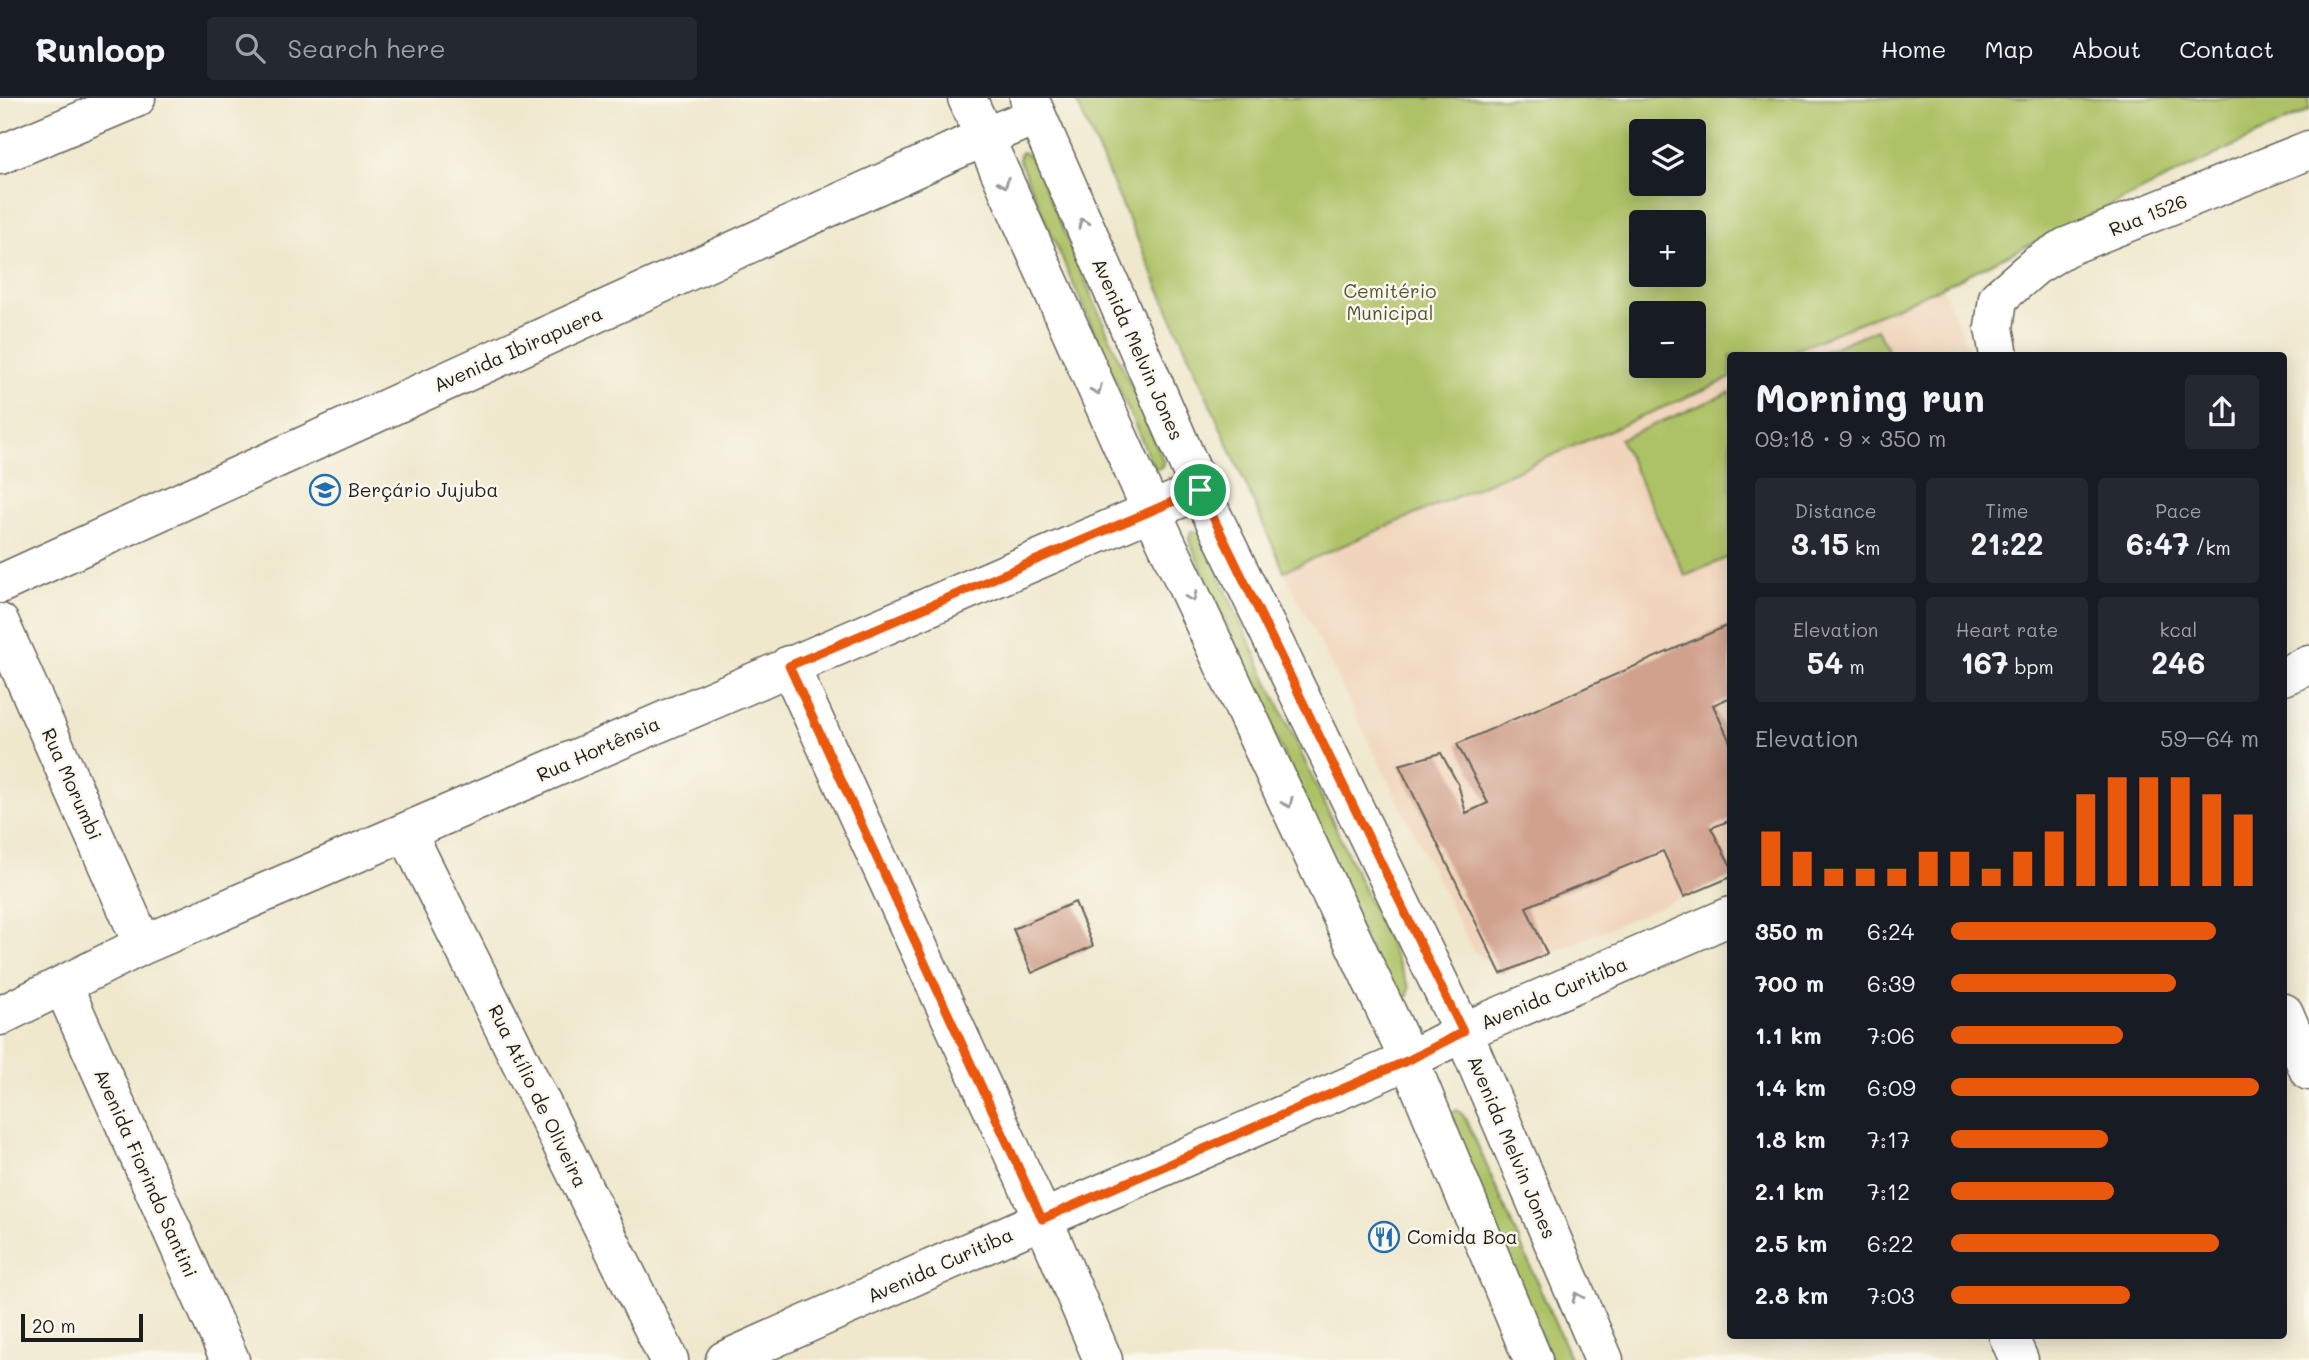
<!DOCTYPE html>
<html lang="en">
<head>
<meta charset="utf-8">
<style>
  :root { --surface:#171b24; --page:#242831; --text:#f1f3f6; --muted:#9ea1a6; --line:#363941; --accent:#ea580c }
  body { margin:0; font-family:Mali,sans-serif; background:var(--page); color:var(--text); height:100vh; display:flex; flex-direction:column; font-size:26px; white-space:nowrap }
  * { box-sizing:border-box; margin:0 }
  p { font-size:23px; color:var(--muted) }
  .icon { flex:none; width:38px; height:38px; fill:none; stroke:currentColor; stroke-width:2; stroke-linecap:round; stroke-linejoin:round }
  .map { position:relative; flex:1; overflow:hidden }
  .side { position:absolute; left:1727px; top:254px; width:560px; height:987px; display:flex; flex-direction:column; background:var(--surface); border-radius:7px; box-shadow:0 4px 18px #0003 }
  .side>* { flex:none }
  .buttons { position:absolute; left:1629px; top:21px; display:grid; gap:14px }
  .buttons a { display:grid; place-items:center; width:77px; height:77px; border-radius:7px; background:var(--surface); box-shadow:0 4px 18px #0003; font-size:35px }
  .scale { position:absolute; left:21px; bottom:18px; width:122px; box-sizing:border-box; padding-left:7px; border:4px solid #1c1c1c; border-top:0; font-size:19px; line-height:24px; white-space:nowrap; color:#1c1c1c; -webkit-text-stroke:5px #fbf7ec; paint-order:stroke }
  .pin { position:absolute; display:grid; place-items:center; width:60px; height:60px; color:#fff; margin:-30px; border:4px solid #fff; border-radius:50%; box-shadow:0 2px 7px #0007 }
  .round { display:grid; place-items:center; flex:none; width:74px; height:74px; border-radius:7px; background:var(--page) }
  .headline { display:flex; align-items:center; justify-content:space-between; height:119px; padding:0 28px }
  h1 { font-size:38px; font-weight:700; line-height:52px }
  .figures { display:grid; grid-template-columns:repeat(3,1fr); gap:10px; height:119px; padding:7px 28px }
  .figures div { display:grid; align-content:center; border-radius:7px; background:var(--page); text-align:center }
  .figures b { font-size:30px; font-weight:700 }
  .figures small { font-size:19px; font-weight:400 }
  .figures p { font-size:19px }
  .chart { height:196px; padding:14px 28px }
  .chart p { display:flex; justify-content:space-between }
  .chart svg { width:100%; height:126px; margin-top:7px; stroke:var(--accent); stroke-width:6 }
  ul { padding:0 28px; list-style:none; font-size:23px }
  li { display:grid; grid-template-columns:112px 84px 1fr; align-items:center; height:52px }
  li i { height:18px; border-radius:9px; background:var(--accent) }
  header { display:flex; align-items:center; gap:42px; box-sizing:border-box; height:98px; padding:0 35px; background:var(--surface); border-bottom:2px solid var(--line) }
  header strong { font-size:33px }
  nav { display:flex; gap:38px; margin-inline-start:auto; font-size:24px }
  .search { width:490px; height:63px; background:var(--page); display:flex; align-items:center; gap:18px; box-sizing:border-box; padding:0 24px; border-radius:7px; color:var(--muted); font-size:26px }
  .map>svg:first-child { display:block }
  .built { fill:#f0d5bc }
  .green { fill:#adc266; stroke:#646f41; stroke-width:2; fill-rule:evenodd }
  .building { fill:#d0a18d }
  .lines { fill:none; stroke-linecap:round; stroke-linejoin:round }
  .street-casing { stroke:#66635a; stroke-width:41 }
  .secondary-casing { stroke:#66635a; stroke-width:41 }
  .street { stroke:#fff; stroke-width:38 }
  .secondary { stroke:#fff; stroke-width:38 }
  .oneway { stroke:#999 }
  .route-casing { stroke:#fff; stroke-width:14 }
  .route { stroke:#ea580c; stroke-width:9 }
  .labels { text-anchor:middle; stroke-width:5; stroke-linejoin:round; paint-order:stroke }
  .street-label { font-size:19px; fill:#1c1c1c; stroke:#fbf7ec }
  .park-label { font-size:19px; fill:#4f5636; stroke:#fbf7ec }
  .poi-label { font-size:19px; fill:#1c1c1c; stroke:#fbf7ec; text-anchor:start }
</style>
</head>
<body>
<header>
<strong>Runloop</strong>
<div class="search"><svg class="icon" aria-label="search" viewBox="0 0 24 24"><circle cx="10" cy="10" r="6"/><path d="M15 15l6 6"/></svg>Search here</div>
<nav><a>Home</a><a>Map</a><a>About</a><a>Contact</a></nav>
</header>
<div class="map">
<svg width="2309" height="1262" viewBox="0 0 2309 1262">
  <rect width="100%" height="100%" fill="#fbf7ec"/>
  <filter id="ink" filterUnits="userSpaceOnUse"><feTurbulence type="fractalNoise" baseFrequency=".0143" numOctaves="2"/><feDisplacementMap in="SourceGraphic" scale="14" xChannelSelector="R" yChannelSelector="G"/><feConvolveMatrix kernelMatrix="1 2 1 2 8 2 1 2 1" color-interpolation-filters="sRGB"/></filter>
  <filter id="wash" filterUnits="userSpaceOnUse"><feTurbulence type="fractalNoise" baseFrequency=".00686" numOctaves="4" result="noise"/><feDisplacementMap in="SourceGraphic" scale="28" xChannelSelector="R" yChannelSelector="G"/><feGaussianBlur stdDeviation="1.57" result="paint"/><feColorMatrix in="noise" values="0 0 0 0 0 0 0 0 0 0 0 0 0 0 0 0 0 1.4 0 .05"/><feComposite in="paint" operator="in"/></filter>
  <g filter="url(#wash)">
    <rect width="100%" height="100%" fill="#efe8cd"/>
    <path class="built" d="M1942,189L1971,257H1784Z
      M1731,280V779L1501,876L1472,851L1284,473Z"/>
    <path class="green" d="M1075,0H2309V12L1942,189L1784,257H1731V280L1284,473ZM1642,33H1694V86H1642ZM1642,124H1694V177H1642ZM1642,215H1694V268H1642Z
      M1021,54C1030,55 1033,64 1037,71L1164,365L1160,370H1155L1152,366L1022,69L1019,61Z
      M1877,231L1890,257H1816Z
      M1731,294V458L1685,478L1620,341Z
      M1191,433L1199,434L1409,889L1408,898L1400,901L1387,892L1189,442Z
      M1457,1012L1463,1017L1471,1032L1571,1262H1551L1447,1018Z"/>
    <g id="blocks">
      <path class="building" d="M1731,526V599L1713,607L1731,646V722L1711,730L1731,768V779L1684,799L1663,753L1526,809L1547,856L1501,876L1399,667L1441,655L1458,686L1466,715L1488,705L1457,646Z
        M1075,804L1093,848L1032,875L1013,831Z"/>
    </g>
  </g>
  <g filter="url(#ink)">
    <use href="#blocks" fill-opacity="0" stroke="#66635a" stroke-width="2"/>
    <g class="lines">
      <g class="street-casing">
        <path id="street" d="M0,57L136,0
          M1999,257L1994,230L1998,200L2035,168L2066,149L2309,52
          M0,486L984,39L1036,18
          M0,525L143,847
          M789,567L1043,1121L1103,1262
          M2284,578L2309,567
          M407,735L669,1262
          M63,888L230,1262
          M2284,915L2309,973
          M0,918L143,847L1200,392
          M1463,934L1731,818
          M2008,1237L2019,1262"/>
      </g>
      <g class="secondary-casing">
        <path id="secondary" d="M967,0L1152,414L1409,962L1533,1262
          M1029,0L1200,392L1463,934L1604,1262
          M725,1262L1043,1121L1409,962L1463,934"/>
      </g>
      <use href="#street" class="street"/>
      <use href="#secondary" class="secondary"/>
    </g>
    <defs><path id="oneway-chevron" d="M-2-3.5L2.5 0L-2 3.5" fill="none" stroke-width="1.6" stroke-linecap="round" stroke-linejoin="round" transform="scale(1.75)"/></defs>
    <g class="oneway">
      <use href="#oneway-chevron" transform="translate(1004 85) rotate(66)"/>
      <use href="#oneway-chevron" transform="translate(1083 125) rotate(-114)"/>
      <use href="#oneway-chevron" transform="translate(1097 292) rotate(66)"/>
      <use href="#oneway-chevron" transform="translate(1192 499) rotate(65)"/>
      <use href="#oneway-chevron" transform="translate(1288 705) rotate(65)"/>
      <use href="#oneway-chevron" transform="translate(1577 1199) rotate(-113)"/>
    </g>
  </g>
  <g class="lines" filter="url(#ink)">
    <g class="route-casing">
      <path id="route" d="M1200,392L1463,934L1409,962L1042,1121L789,568Z"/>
    </g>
    <use href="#route" class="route"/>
  </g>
  <defs>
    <g id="school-ring" transform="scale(1.575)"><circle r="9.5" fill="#fbf7ec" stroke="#1f6fb2" stroke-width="1.5"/><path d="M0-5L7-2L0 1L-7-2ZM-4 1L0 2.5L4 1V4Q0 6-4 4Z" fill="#1f6fb2"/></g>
    <g id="restaurant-ring" transform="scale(1.575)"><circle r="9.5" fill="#fbf7ec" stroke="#1f6fb2" stroke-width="1.5"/><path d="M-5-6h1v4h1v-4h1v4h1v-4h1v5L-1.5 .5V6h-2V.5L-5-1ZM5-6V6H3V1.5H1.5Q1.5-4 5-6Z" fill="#1f6fb2"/></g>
  </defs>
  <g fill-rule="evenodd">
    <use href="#school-ring" x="325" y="392"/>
    <use href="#restaurant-ring" x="1384" y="1139"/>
  </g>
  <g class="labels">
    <g class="street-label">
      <text transform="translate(2148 117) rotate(-22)" y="7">Rua 1526</text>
      <text transform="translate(518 251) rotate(-24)" y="7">Avenida Ibirapuera</text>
      <text transform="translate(1138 251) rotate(66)" y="7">Avenida Melvin Jones</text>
      <text transform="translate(598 651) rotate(-24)" y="7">Rua Hortênsia</text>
      <text transform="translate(72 686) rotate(66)" y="7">Rua Morumbi</text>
      <text transform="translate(1554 895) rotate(-23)" y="7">Avenida Curitiba</text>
      <text transform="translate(538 998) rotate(64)" y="7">Rua Atílio de Oliveira</text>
      <text transform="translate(1512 1049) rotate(67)" y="7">Avenida Melvin Jones</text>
      <text transform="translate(146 1075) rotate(66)" y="7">Avenida Fiorindo Santini</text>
      <text transform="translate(940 1167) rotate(-24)" y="7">Avenida Curitiba</text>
    </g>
    <g class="park-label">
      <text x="1390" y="200">Cemitério<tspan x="1390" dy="22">Municipal</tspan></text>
    </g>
    <g class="poi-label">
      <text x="348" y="399">Berçário Jujuba</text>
      <text x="1407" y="1146">Comida Boa</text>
    </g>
  </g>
</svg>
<div class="buttons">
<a><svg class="icon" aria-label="layers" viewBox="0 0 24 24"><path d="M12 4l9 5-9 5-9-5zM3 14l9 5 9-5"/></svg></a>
<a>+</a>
<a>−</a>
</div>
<div class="scale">20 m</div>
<div class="pin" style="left:1200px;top:392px;background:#1e9e55"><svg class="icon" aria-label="arrive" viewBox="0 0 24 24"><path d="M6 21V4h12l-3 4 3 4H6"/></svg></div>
<section class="side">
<div class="headline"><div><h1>Morning run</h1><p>09:18 · 9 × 350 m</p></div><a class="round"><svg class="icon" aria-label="share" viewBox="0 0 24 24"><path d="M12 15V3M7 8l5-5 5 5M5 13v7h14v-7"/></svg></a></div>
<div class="figures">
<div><p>Distance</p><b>3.15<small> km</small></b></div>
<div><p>Time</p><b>21:22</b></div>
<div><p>Pace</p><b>6:47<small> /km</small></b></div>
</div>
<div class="figures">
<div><p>Elevation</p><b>54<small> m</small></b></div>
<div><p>Heart rate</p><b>167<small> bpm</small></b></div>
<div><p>kcal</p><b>246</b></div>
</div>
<div class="chart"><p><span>Elevation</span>59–64 m</p>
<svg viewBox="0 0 160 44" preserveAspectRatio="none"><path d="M5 44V25M15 44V32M25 44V38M35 44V38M45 44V38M55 44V32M65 44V32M75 44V38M85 44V32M95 44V25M105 44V12M115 44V6M125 44V6M135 44V6M145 44V12M155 44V19"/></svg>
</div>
<ul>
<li><b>350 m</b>6:24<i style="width:86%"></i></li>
<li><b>700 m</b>6:39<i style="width:73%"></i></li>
<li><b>1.1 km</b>7:06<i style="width:56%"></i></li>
<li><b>1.4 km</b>6:09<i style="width:100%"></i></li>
<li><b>1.8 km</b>7:17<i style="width:51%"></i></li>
<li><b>2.1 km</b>7:12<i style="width:53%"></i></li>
<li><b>2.5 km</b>6:22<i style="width:87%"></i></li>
<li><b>2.8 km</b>7:03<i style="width:58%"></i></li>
</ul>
</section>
</div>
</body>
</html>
